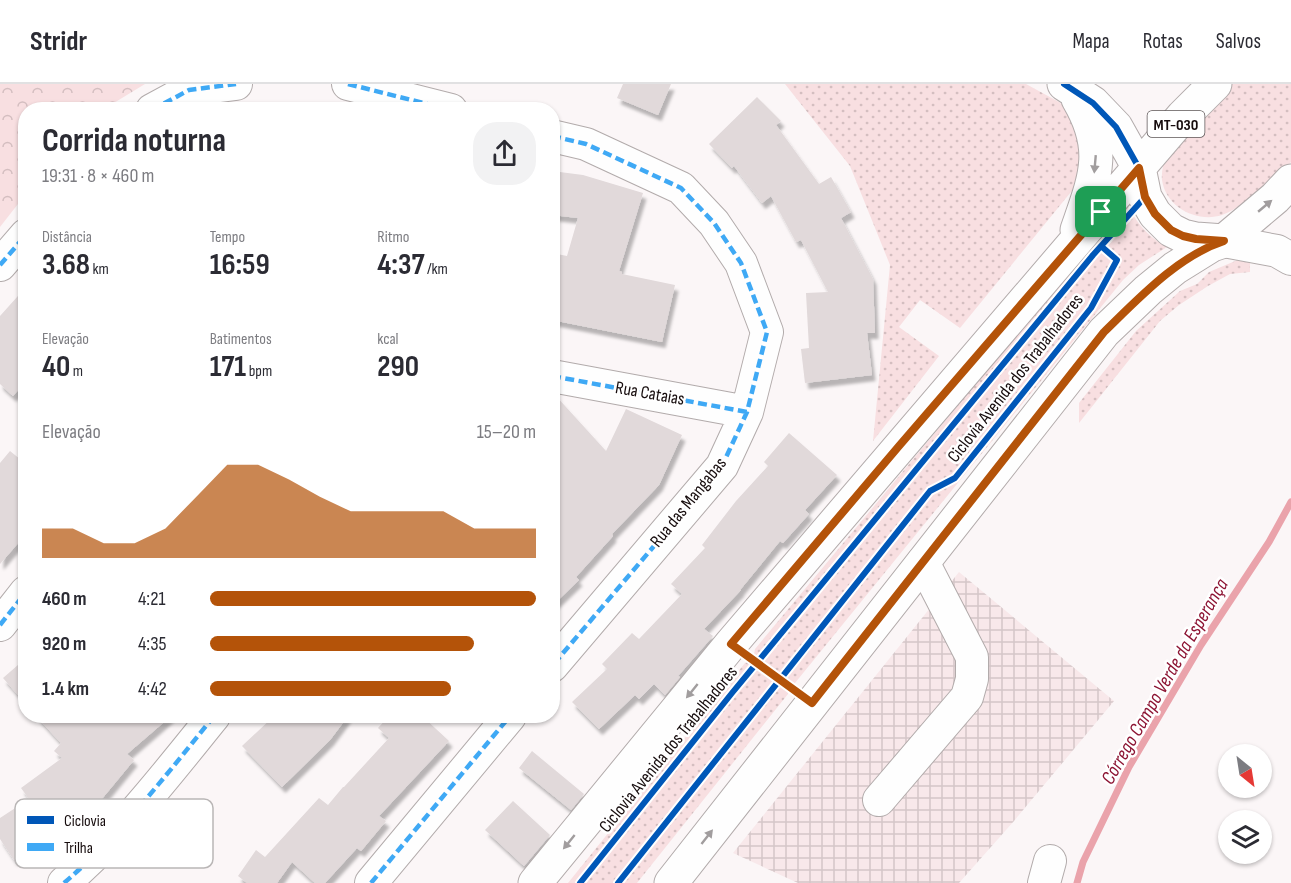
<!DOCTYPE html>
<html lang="pt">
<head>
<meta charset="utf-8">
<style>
  :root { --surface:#fff; --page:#f2f2f3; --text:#2b2b33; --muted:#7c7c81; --line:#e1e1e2; --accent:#b45309 }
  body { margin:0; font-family:"Sofia Sans Condensed",sans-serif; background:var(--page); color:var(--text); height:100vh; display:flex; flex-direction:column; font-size:22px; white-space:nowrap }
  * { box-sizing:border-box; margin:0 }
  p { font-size:20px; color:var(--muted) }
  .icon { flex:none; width:33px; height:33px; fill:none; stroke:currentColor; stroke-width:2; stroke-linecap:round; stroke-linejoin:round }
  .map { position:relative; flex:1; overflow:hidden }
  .side { position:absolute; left:18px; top:18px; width:542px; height:621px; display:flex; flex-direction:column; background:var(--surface); border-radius:24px; box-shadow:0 2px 4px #0004 }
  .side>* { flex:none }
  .needle { width:39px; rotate:150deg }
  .buttons { position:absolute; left:1218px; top:660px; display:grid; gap:12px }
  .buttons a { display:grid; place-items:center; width:54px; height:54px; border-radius:50%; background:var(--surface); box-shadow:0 2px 4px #0004; font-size:30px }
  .pin { position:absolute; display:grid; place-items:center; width:51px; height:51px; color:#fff; margin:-26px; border-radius:12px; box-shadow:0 3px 9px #0006 }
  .round { display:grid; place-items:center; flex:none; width:63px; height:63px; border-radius:24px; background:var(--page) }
  .summary { display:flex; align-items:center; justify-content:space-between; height:102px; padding:0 24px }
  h1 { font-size:33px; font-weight:700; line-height:45px }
  .stats { display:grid; grid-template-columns:repeat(3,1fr); gap:9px; height:102px; padding:6px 24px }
  .stats div { display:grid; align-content:center }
  .stats b { font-size:30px; font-weight:700 }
  .stats small { font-size:16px; font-weight:400 }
  .stats p { font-size:16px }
  .chart { height:168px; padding:12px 24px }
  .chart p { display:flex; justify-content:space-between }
  .chart svg { width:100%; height:108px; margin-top:6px; fill:var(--accent); opacity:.7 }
  ul { padding:0 24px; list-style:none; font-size:20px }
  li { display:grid; grid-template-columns:96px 72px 1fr; align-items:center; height:45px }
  li i { height:15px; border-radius:8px; background:var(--accent) }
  header { display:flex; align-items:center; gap:36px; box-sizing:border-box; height:84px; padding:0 30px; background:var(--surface); border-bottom:2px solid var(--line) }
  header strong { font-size:28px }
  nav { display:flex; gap:33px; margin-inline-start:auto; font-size:21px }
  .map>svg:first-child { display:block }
  .industrial { fill:url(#industrial-grid) }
  .grass { fill:url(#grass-dots) }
  .park { fill:url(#park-crowns) }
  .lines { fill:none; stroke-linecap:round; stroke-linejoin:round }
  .stream { stroke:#eaa3ab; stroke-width:7 }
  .building { fill:#e1d9da; filter:url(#shadow) }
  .minor-casing { stroke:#b2abab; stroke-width:34 }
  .major-casing { stroke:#b2abab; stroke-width:35 }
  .path { stroke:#dad7d8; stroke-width:4; stroke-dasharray:3 3; stroke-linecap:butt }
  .minor { stroke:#fefefe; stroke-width:32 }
  .major { stroke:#fefefe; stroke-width:33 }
  .quiet { stroke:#3fa9f5; stroke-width:4.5; stroke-dasharray:9 4.5; stroke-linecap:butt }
  .cycleway-casing { stroke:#fff; stroke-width:10 }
  .cycleway { stroke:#0057b8; stroke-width:6 }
  .oneway { fill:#a19d9e }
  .route-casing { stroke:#fff; stroke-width:12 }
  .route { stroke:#b45309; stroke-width:8 }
  .labels { text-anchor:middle; stroke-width:5; stroke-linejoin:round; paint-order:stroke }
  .shield { fill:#fff; stroke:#5c5556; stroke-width:1.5 }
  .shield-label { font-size:16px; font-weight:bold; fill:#160c0d }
  .street-label { font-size:18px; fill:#160c0d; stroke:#fff }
  .water-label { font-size:20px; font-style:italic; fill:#8d1534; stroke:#fff }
  .key { fill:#fff; stroke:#b9b6b6; stroke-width:1.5 }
  .key-label { font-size:16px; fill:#160c0d }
</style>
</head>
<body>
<header>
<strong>Stridr</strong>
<nav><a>Mapa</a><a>Rotas</a><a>Salvos</a></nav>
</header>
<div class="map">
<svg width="1291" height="799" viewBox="0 0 1291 799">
  <defs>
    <pattern id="industrial-grid" width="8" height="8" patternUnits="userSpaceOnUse" patternTransform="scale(1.5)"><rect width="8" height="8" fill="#f8e8ea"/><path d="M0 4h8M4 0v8" fill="none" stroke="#d4c6c8"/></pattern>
    <pattern id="grass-dots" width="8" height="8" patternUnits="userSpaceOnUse" patternTransform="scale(1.5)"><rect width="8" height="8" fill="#f8dfe1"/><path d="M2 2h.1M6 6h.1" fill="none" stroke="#d4bec0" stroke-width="1.8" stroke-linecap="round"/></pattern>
    <pattern id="park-crowns" width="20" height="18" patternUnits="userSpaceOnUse" patternTransform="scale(1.5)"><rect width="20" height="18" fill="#f8dfe1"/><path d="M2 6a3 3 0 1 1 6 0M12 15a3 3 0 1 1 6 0" fill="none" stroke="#d4bec0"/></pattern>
    <filter id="shadow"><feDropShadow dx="3.5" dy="6" stdDeviation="1.5" flood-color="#0004"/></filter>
  </defs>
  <rect width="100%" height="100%" fill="#fbf6f7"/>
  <path class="industrial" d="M959,488L1114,617L1014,737L959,799H798L733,769Z"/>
  <path class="grass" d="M785,0H1026L1059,18L1077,32L1084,92L960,244L920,216L899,243L939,272L873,357L890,181L850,82Z
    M1223,0H1291V78C1285,85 1280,93 1273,99C1266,105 1231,129 1222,131C1198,139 1166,124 1162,96C1161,88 1164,78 1166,69Z
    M1125,118C1138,139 1144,150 1167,163L1139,181L1123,196L795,599H790L754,570L755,565L1104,146Z
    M1240,175H1250V188L1230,190L1208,202L1179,221L1160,237L1079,339V319L1136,247L1180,207L1197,200L1209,188Z
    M751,576L786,604L788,610L637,799H568L745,579Z"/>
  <path class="park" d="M0,0H145L104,25L26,26L25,111L0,143Z"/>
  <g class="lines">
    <path class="stream" d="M1077,799L1083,778L1129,683L1201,561L1269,458L1291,418"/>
  </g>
  <path class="building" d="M623,0H671L658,31L617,14Z
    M757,13L781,37L776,41L819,100L831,93L851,128L841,134L873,195L875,249H867L872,291L805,299L801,265L809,264L806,209L828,208L801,156L796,158L771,112L762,119L734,82L732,84L709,60Z
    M552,87L583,91L643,109L619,187L622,188V190L675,201L662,258L552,236V169L567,172L578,134L552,131Z
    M26,203V297L13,312L0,300V232Z
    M552,310L555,311L606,367L626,325L682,351L659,401L612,450L613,452L576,493L579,496L552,522Z
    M789,349L837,391L805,426L809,430L783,459L780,457L740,506H741L704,545L713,552L678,592L680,593L665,611L654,600L639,615L635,611L599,645L572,618L607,585L602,580L632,549L639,555L682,510L671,500L705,464L702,461L736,417L768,382L764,378Z
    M10,367L26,380V450L0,480V379Z
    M26,574V620L3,594Z
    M36,632H171L127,670L134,676L96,722L100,728L61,758L55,749L14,776L0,755V734L29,715L21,704L62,674L54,667L61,659Z
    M274,632H348L330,656L282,703L242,662Z
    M389,632H422L449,657L379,732L386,737L361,767L357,764L325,799H315L292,778L277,799H247L238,792L256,766L265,773L319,714L328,721L343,703H344L389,654L378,644Z
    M532,667L584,710L571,726L519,684Z
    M513,717L550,751L524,782L485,746Z"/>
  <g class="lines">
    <g class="minor-casing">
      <path id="minor" d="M348,0L451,26
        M152,26L189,6L236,0
        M552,52L586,60L681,104L714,139L741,179L767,248L747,328L722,382L552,582
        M1224,157L1277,167L1291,175
        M0,181L26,151
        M552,292L747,328
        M0,541L26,508
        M879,716L967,613L972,595V573L923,478
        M64,799C121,750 167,690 214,632
        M371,799L510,632
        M1044,799L1050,777"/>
    </g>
    <g class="major-casing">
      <path id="major" d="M1064,0L1093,19L1116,43L1139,84L1145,113L1155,130L1171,146L1183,152L1196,155L1224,157
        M1077,146C1095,94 1108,66 1078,15
        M535,799L731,560L1183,32L1215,0
        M671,799L1104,248L1148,206L1175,184L1212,161L1224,157L1275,114L1291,97"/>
    </g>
    <path class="path" d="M752,575L792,604"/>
    <use href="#minor" class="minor"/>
    <use href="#major" class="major"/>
    <path class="quiet" d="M348,0L451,26
      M152,26L189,6L236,0
      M552,52L586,60L681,104L714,139L741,179L767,248L747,328L722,382L552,582
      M0,181L26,151
      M552,292L747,328
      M0,541L26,508
      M64,799C121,750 167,690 214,632
      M371,799L510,632"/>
    <g class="cycleway-casing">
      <path id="cycleway" d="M1064,0L1093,19L1116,43L1139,84
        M580,799L732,609L1093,171L1145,113
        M618,799L930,407L955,394L1091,224L1117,176L1101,162"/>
    </g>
    <use href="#cycleway" class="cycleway"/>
  </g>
  <defs><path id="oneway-solid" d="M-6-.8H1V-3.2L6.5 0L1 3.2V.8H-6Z" transform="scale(1.5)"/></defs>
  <g class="oneway">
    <use href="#oneway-solid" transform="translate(1095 80) rotate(95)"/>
    <use href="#oneway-solid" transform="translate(1265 122) rotate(-40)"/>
    <use href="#oneway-solid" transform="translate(692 607) rotate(129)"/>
    <use href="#oneway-solid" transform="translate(707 753) rotate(-52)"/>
    <use href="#oneway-solid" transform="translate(569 758) rotate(129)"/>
  </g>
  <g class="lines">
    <g class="route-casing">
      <path id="route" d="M1139,84L1145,113L1155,130L1171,146L1183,152L1196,155L1224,157C1178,172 1139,214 1104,248L812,619L731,560L899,362Z"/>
    </g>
    <use href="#route" class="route"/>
  </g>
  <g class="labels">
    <rect class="shield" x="1147.5" y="27" width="57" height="26" rx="4.5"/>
    <g class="shield-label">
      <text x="1176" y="46">MT-030</text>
    </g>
    <g class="street-label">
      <text transform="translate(1015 294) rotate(-52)" y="6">Ciclovia Avenida dos Trabalhadores</text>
      <text transform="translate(650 309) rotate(10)" y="6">Rua Cataias</text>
      <text transform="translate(688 418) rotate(-51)" y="6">Rua das Mangabas</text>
      <text transform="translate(668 665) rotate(-51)" y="6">Ciclovia Avenida dos Trabalhadores</text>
    </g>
    <g class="water-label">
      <text transform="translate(1164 597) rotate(-60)" y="7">Córrego Campo Verde da Esperança</text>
    </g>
  </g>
  <rect x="15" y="715" width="198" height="69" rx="9" class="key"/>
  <rect x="27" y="732" width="27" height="8" fill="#0057b8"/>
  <rect x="27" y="759" width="27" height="8" fill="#3fa9f5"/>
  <g class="key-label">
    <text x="64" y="742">Ciclovia</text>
    <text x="64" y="769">Trilha</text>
  </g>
</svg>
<div class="buttons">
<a><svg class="needle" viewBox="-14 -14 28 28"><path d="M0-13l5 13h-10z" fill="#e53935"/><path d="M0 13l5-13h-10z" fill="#7c7c81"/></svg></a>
<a><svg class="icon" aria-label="layers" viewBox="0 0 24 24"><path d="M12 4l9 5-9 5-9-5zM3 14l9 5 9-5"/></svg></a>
</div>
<div class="pin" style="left:1101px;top:128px;background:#1e9e55"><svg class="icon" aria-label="arrive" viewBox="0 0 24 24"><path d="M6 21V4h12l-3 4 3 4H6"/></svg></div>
<section class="side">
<div class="summary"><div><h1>Corrida noturna</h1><p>19:31 · 8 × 460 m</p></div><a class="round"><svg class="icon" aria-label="share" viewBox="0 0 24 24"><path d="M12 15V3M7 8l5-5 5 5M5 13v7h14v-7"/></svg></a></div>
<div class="stats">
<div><p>Distância</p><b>3.68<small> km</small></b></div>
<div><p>Tempo</p><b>16:59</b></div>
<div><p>Ritmo</p><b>4:37<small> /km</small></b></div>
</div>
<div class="stats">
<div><p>Elevação</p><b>40<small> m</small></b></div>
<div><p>Batimentos</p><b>171<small> bpm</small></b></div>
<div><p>kcal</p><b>290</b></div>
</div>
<div class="chart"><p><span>Elevação</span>15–20 m</p>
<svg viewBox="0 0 160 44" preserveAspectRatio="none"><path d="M0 44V32L10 32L20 38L30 38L40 32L50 19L60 6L70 6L80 12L90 19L100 25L110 25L120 25L130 25L140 32L150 32L160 32V44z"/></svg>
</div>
<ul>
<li><b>460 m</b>4:21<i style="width:100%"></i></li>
<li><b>920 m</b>4:35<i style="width:81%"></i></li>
<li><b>1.4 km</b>4:42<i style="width:74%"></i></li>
</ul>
</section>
</div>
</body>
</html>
